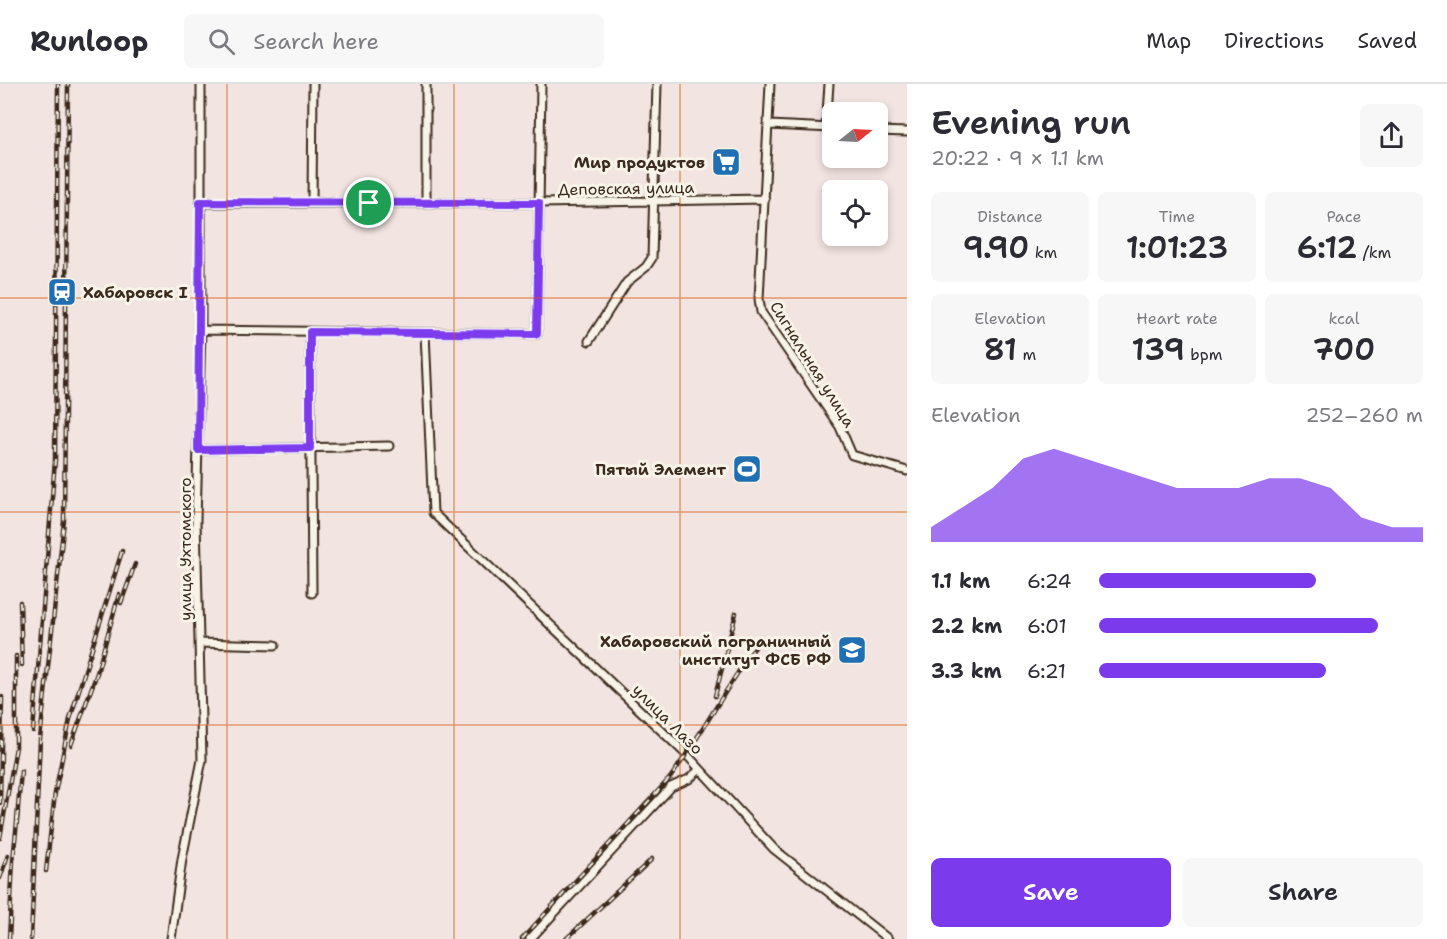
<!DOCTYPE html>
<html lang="en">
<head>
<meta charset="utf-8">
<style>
  :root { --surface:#fff; --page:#f7f7f7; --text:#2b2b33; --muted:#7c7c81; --line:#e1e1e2; --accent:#7c3aed }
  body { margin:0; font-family:"Shantell Sans",sans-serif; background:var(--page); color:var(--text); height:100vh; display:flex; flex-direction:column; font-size:22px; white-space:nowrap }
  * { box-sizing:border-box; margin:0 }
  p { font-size:20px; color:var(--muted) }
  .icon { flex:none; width:33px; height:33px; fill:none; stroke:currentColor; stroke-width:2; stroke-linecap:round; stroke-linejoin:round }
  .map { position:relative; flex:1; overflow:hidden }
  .drawer { display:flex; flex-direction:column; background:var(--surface); width:540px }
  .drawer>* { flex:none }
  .needle { width:39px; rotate:72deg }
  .controls { position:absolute; left:822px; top:18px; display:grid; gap:12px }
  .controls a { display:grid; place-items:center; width:66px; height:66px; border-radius:9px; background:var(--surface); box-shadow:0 3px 9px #0003; font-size:30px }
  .pin { position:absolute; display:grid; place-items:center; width:51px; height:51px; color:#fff; margin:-26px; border:3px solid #fff; border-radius:50%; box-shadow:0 2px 6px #0007 }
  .round { display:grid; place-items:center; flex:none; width:63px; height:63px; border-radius:9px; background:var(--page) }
  .summary { display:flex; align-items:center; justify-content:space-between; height:102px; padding:0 24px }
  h1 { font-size:33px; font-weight:600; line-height:45px }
  .metrics { display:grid; grid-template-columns:repeat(3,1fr); gap:9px; height:102px; padding:6px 24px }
  .metrics div { display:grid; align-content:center; border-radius:9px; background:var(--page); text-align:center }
  .metrics b { font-size:30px; font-weight:600 }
  .metrics small { font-size:16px; font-weight:400 }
  .metrics p { font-size:16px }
  .chart { height:168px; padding:12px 24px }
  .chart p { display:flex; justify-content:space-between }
  .chart svg { width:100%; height:108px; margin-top:6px; fill:var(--accent); opacity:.7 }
  .primary-button { display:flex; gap:12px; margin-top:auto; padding:12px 24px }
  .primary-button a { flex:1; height:69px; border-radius:9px; background:var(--accent); color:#fff; font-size:24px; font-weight:600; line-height:69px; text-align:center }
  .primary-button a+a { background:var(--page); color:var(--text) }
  ul { padding:0 24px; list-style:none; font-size:20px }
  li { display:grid; grid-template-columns:96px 72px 1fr; align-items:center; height:45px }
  li i { height:15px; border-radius:8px; background:var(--accent) }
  header { display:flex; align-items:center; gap:36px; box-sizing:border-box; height:84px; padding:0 30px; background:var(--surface); border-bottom:2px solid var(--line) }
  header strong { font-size:28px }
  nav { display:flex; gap:33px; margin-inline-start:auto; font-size:21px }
  .search { width:420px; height:54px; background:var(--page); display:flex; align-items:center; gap:15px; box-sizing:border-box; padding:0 21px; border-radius:9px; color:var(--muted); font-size:22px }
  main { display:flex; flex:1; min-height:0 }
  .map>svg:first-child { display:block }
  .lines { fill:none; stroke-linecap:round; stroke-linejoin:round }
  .minor-casing { stroke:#3b2a1e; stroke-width:11 }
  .minor { stroke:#f7f3e8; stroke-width:7 }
  .rail-casing { stroke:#3b2a1e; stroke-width:4.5 }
  .rail { stroke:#f7f3e8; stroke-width:2; stroke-dasharray:7; stroke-linecap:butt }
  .route-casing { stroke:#fff; stroke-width:12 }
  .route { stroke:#7c3aed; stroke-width:8 }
  .grid { fill:none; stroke:#df570d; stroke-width:1.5; stroke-opacity:0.55 }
  .labels { text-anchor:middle; stroke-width:6; stroke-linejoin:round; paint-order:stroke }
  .poi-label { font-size:16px; font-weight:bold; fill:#3b2a1e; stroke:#f7f3e8; text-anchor:end }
  .street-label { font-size:16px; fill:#3b2a1e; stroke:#f7f3e8 }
</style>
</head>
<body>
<header>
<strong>Runloop</strong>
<div class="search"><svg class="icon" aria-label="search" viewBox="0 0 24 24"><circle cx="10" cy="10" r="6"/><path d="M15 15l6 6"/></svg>Search here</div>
<nav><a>Map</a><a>Directions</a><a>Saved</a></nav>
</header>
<main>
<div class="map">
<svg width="907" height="855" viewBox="0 0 907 855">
  <rect width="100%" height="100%" fill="#f2e4e0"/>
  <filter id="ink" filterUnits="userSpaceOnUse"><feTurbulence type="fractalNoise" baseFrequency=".0167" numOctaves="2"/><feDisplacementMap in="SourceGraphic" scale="12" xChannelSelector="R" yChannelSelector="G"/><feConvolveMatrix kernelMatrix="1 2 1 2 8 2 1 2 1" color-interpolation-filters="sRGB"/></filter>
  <g filter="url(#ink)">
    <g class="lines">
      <g class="minor-casing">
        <path id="minor" d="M426,0V119
          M770,0L759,215L761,228L840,343L852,371L907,387
          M769,41L832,44
          M826,44L829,0
          M878,47L907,48
          M200,119H539L765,115
          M312,119L313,0
          M201,246L537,250L541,0
          M310,248L312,509
          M425,249L433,429L687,671L774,765L888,855
          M589,257L627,198L646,183L652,174L657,0
          M198,366L389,362
          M199,559L275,561
          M171,855L182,775L202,676L196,437L201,246V0
          M530,855L671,703L689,695L699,686"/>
      </g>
      <use href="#minor" class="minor"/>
      <g class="rail-casing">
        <path id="rail" d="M20,518L22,581
          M121,519L135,480
          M715,612L736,529
          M33,647L55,376L58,0
          M71,661L97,589L119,510
          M0,719L2,613
          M17,736L21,687
          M0,754L16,663V572
          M46,787L55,709L70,635L122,467
          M0,794L8,771
          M9,855L13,776L18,728
          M31,855L40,655L64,437L68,0
          M522,855L670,694C702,650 726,603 758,559
          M566,855L652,775"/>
      </g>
      <use href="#rail" class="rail"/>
    </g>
  </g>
  <g class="lines" filter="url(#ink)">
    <g class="route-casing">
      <path id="route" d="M200,118L539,119L537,250L310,248V364L198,366Z"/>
    </g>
    <use href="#route" class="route"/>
  </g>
  <path class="grid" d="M227,0V855M454,0V855M680,0V855M0,214H907M0,428H907M0,641H907"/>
  <defs>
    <g id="supermarket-square" transform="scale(1.5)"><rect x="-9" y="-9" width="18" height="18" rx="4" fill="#1f6fb2" stroke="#f7f3e8"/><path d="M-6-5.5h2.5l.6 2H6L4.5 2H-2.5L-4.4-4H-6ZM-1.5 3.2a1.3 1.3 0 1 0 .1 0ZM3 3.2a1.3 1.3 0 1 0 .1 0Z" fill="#fff"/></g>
    <g id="station-square" transform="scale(1.5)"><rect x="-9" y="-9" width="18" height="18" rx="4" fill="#1f6fb2" stroke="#f7f3e8"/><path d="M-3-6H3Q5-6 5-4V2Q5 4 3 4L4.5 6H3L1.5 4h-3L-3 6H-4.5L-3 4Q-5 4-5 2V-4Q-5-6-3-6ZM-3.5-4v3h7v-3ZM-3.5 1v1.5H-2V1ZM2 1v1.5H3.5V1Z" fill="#fff"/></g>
    <g id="stadium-square" transform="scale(1.5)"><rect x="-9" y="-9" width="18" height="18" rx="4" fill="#1f6fb2" stroke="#f7f3e8"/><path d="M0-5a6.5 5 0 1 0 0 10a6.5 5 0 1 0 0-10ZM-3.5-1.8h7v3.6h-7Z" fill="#fff"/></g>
    <g id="university-square" transform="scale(1.5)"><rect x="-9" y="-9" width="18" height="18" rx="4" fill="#1f6fb2" stroke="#f7f3e8"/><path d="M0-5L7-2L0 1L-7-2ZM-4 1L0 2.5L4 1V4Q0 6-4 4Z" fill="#fff"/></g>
  </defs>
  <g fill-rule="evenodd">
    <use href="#supermarket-square" x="726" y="78"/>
    <use href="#station-square" x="62" y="208"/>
    <use href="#stadium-square" x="747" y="385"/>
    <use href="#university-square" x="852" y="566"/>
  </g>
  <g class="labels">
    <g class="poi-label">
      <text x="705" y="84">Мир продуктов</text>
      <text x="83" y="214" text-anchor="start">Хабаровск I</text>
      <text x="726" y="391">Пятый Элемент</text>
      <text x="831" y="563">Хабаровский пограничный<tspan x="831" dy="18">институт ФСБ РФ</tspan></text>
    </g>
    <g class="street-label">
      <text transform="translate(626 104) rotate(-1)" y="6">Деповская улица</text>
      <text transform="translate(813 280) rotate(58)" y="6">Сигнальная улица</text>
      <text transform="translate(185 465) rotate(-90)" y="6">улица Ухтомского</text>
      <text transform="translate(668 635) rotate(45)" y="6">улица Лазо</text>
    </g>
  </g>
</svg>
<div class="controls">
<a><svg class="needle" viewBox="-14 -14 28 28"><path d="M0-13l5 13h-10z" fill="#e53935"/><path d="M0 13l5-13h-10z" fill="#7c7c81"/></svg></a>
<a><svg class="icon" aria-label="locate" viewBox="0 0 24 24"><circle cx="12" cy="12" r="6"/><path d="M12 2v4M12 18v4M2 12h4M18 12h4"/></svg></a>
</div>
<div class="pin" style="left:369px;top:119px;background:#1e9e55"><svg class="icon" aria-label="arrive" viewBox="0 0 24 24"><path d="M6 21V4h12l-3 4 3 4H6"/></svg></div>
</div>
<section class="drawer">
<div class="summary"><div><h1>Evening run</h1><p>20:22 · 9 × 1.1 km</p></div><a class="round"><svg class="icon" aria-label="share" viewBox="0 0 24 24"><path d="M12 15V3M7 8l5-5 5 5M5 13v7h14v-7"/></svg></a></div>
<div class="metrics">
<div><p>Distance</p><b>9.90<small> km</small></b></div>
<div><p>Time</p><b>1:01:23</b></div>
<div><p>Pace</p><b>6:12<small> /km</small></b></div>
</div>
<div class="metrics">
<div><p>Elevation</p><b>81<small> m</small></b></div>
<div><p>Heart rate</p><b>139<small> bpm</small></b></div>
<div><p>kcal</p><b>700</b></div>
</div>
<div class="chart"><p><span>Elevation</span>252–260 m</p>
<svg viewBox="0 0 160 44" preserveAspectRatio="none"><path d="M0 44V38L10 30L20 22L30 10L40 6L50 10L60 14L70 18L80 22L90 22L100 22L110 18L120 18L130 22L140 34L150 38L160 38V44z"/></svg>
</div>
<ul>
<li><b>1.1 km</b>6:24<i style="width:67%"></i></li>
<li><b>2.2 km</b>6:01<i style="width:86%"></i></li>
<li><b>3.3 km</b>6:21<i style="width:70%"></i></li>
</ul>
<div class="primary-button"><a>Save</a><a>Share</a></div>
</section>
</main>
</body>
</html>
